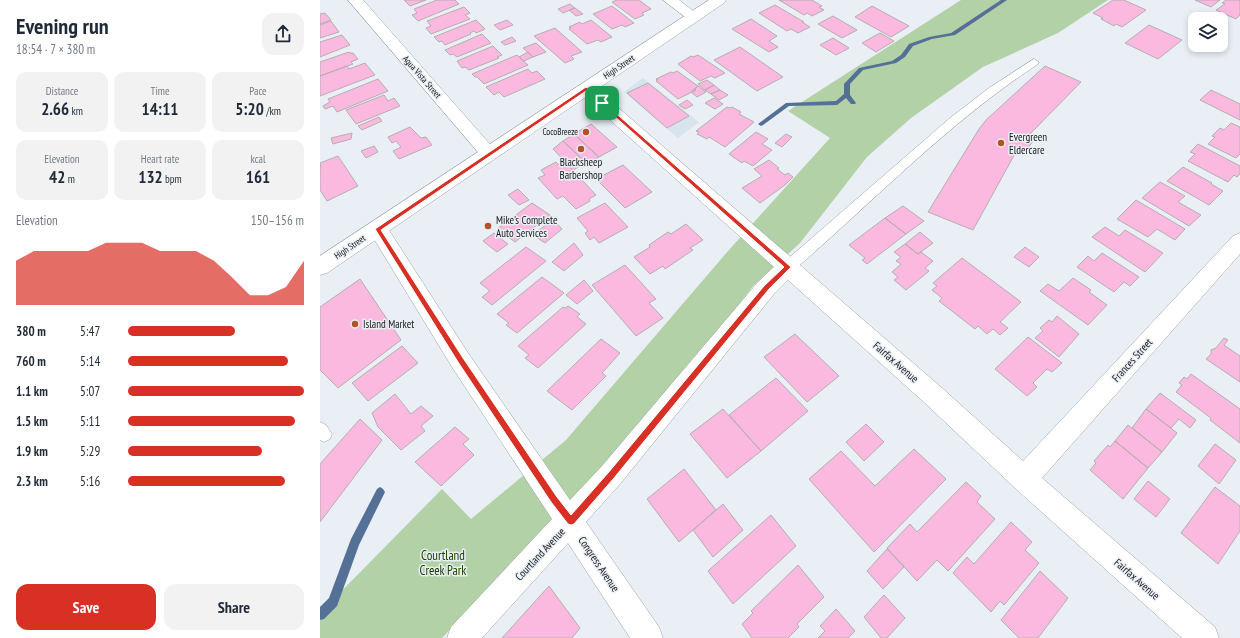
<!DOCTYPE html>
<html lang="en">
<head>
<meta charset="utf-8">
<style>
  :root { --surface:#fff; --page:#f2f2f3; --text:#1f2937; --muted:#747a83; --accent:#d93025 }
  body { margin:0; font-family:"PT Sans Narrow",sans-serif; background:var(--page); color:var(--text); height:100vh; display:flex; flex-direction:column; font-size:15px; white-space:nowrap }
  * { box-sizing:border-box; margin:0 }
  p { font-size:13px; color:var(--muted) }
  .icon { flex:none; width:22px; height:22px; fill:none; stroke:currentColor; stroke-width:2; stroke-linecap:round; stroke-linejoin:round }
  .map { position:relative; flex:1; overflow:hidden }
  .side { display:flex; flex-direction:column; background:var(--surface); width:320px }
  .side>* { flex:none }
  .fabs { position:absolute; left:868px; top:12px; display:grid; gap:8px }
  .fabs a { display:grid; place-items:center; width:40px; height:40px; border-radius:8px; background:var(--surface); box-shadow:0 2px 6px #0003; font-size:20px }
  .pin { position:absolute; display:grid; place-items:center; width:34px; height:34px; color:#fff; margin:-17px; border-radius:8px; box-shadow:0 2px 6px #0006 }
  .round { display:grid; place-items:center; flex:none; width:42px; height:42px; border-radius:12px; background:var(--page) }
  .head { display:flex; align-items:center; justify-content:space-between; height:68px; padding:0 16px }
  h1 { font-size:22px; font-weight:700; line-height:30px }
  .stats { display:grid; grid-template-columns:repeat(3,1fr); gap:6px; height:68px; padding:4px 16px }
  .stats div { display:grid; align-content:center; border-radius:10px; background:var(--page); text-align:center }
  .stats b { font-size:17px; font-weight:700 }
  .stats small { font-size:11px; font-weight:400 }
  .stats p { font-size:11px }
  .chart { height:112px; padding:8px 16px }
  .chart p { display:flex; justify-content:space-between }
  .chart svg { width:100%; height:72px; margin-top:4px; fill:var(--accent); opacity:.7 }
  .primary-button { display:flex; gap:8px; margin-top:auto; padding:8px 16px }
  .primary-button a { flex:1; height:46px; border-radius:12px; background:var(--accent); color:#fff; font-size:16px; font-weight:700; line-height:46px; text-align:center }
  .primary-button a+a { background:var(--page); color:var(--text) }
  ul { padding:0 16px; list-style:none; font-size:13px }
  li { display:grid; grid-template-columns:64px 48px 1fr; align-items:center; height:30px }
  li i { height:10px; border-radius:5px; background:var(--accent) }
  main { display:flex; flex:1; min-height:0 }
  .map>svg:first-child { display:block }
  .built { fill:#d7e4ee }
  .green { fill:#b3d1a6 }
  .lines { fill:none; stroke-linecap:round; stroke-linejoin:round }
  .stream { fill:#557096; fill-rule:evenodd }
  .building { fill:#fcb9df; stroke:#b4aeb1 }
  .service-casing { stroke:#999ea3; stroke-width:1 }
  .minor-casing { stroke:#999ea3; stroke-width:1 }
  .secondary-casing { stroke:#999ea3; stroke-width:1 }
  .service { fill:#fff; fill-rule:evenodd }
  .minor { fill:#fff; fill-rule:evenodd }
  .secondary { fill:#fff; fill-rule:evenodd }
  .route { fill:#d93025; stroke:#fff; fill-rule:evenodd }
  .poi-dot { fill:#b65025; stroke:#e9eff4; stroke-width:1.5 }
  .labels { text-anchor:middle; stroke-width:3; stroke-linejoin:round; paint-order:stroke }
  .far-street-label { font-size:9px; fill:#17191a; stroke:#e9eff4 }
  .far-poi-label { font-size:9px; fill:#17191a; stroke:#e9eff4; text-anchor:end }
  .poi-label { font-size:11px; fill:#17191a; stroke:#e9eff4; text-anchor:start }
  .street-label { font-size:11px; fill:#17191a; stroke:#e9eff4 }
  .near-park-label { font-size:13px; fill:#1a4002; stroke:#e9eff4 }
</style>
</head>
<body>
<main>
<section class="side">
<div class="head"><div><h1>Evening run</h1><p>18:54 · 7 × 380 m</p></div><a class="round"><svg class="icon" aria-label="share" viewBox="0 0 24 24"><path d="M12 15V3M7 8l5-5 5 5M5 13v7h14v-7"/></svg></a></div>
<div class="stats">
<div><p>Distance</p><b>2.66<small> km</small></b></div>
<div><p>Time</p><b>14:11</b></div>
<div><p>Pace</p><b>5:20<small> /km</small></b></div>
</div>
<div class="stats">
<div><p>Elevation</p><b>42<small> m</small></b></div>
<div><p>Heart rate</p><b>132<small> bpm</small></b></div>
<div><p>kcal</p><b>161</b></div>
</div>
<div class="chart"><p><span>Elevation</span>150–156 m</p>
<svg viewBox="0 0 160 44" preserveAspectRatio="none"><path d="M0 44V17L10 11L20 11L30 11L40 11L50 6L60 6L70 6L80 11L90 11L100 11L110 17L120 27L130 38L140 38L150 33L160 17V44z"/></svg>
</div>
<ul>
<li><b>380 m</b>5:47<i style="width:61%"></i></li>
<li><b>760 m</b>5:14<i style="width:91%"></i></li>
<li><b>1.1 km</b>5:07<i style="width:100%"></i></li>
<li><b>1.5 km</b>5:11<i style="width:95%"></i></li>
<li><b>1.9 km</b>5:29<i style="width:76%"></i></li>
<li><b>2.3 km</b>5:16<i style="width:89%"></i></li>
</ul>
<div class="primary-button"><a>Save</a><a>Share</a></div>
</section>
<div class="map">
<svg width="920" height="638" viewBox="0 0 920 638">
  <rect width="100%" height="100%" fill="#e9eff4"/>
  <path class="built" d="M323,78L379,122L358,138L304,92Z"/>
  <path class="green" d="M641,0H788L738,33L663,67L591,118L547,157L480,243L433,286L388,346L292,461L122,638H0V613L122,489L151,519L246,440L408,251L510,138L468,111Z"/>
  <g class="lines">
    <path class="stream" d="M681,0H687L635,35L612,39L593,46L585,57L576,63L543,70L530,84V95L536,103L535,104H531L526,98L517,105L469,106L443,125L441,126L438,124L466,103L516,101L524,94V84L539,68L572,61L581,55L589,44L609,37L631,33Z
      M60,487L63,489L65,492L39,545L17,606L4,619L0,620V607L9,598L31,539L57,489Z"/>
  </g>
  <path class="building" d="M84,0H106L90,6Z
    M117,0H135L139,4L98,21L92,15L97,13L94,9Z
    M297,0H319L331,9L322,13L324,15L315,19L292,2Z
    M459,0H492L502,6L499,7L504,10L492,16L487,13L484,15Z
    M793,0H804L826,10L802,27L796,24L794,26L781,19L783,18L773,13Z
    M875,0H900L891,7Z
    M906,0H920V15L916,19L896,10L905,4L902,3Z
    M250,4L255,8L243,13L238,9Z
    M455,5L484,22H482L490,27L478,33L471,29L467,31L439,13Z
    M292,6L314,23L305,27L302,25L292,29L273,14Z
    M552,6L589,26L571,37L535,17Z
    M144,7L150,13L145,15L150,19L111,34L106,28L111,26L107,21Z
    M255,8L263,14L256,16L249,10Z
    M5,13L11,20L0,24V14Z
    M513,16L537,30L522,38L498,24Z
    M431,19L457,36L449,41L458,47L449,52L412,29Z
    M156,20L165,29L156,33L154,31L150,33L151,34L125,45L122,41L119,42L114,37Z
    M187,20L193,25L180,30L174,25Z
    M271,20L292,37L281,42L278,40L267,44L249,29L251,28L249,27L260,22L262,24Z
    M11,21L19,32L0,38V25Z
    M829,25L862,40L838,59L805,43Z
    M235,28L262,52L251,56L254,59L245,63L214,36Z
    M560,33L574,41L556,52L542,43Z
    M162,34L171,43L137,57L133,54L130,55L125,50Z
    M22,35L30,45L0,57V42Z
    M192,37L196,41L185,45L181,42Z
    M513,38L529,48L516,55L500,45Z
    M216,43L226,52L213,57L203,48Z
    M173,46L182,55L177,57L179,58L149,70L145,67L142,68L137,61Z
    M420,47L463,77L437,91L394,60Z
    M29,52L30,53H33L38,59L31,62L33,64L0,76V62Z
    M208,52L213,57L204,61L199,57Z
    M197,55L208,65L164,84L157,77H155L152,74Z
    M378,55L405,73L395,78L391,76L380,81L358,64L371,56L373,57Z
    M45,63L55,75L0,96V76L27,66L29,69Z
    M725,66L761,82L710,134L717,136L704,153L697,150L653,230L608,212L659,129L666,120Z
    M208,69L212,73L217,71L225,79L184,97L179,92L174,95L166,87Z
    M357,71L378,86L374,89L376,90L358,99L336,81L338,80L336,79L351,72L353,73Z
    M58,79L68,91L17,112L13,106L5,109L3,106L10,102L8,99Z
    M387,80L394,85L385,90L378,84Z
    M328,83L369,116L347,128L307,93Z
    M394,85L400,90L391,94L385,90Z
    M378,86L386,92L377,97L371,92Z
    M400,90L408,95L399,100L391,94Z
    M891,90L920,104V120L880,100Z
    M64,95L68,101L74,98L80,106L36,124L26,110Z
    M394,98L403,104L395,109L385,103Z
    M367,100L373,105L365,109L359,105Z
    M407,107L410,108L412,107L421,112L419,114L434,122L405,147L389,137L387,139L377,134L379,132L376,131Z
    M59,117L62,121L42,130L38,126Z
    M911,123L920,127V154L916,158L888,144L895,137L892,136L900,128L904,130Z
    M271,124L297,147L279,157L254,134Z
    M90,127L101,138L106,137L112,145L79,159L73,151L81,147L76,141L72,143L68,137Z
    M436,132L448,139L442,144L452,150L433,166L424,161L422,163L409,154Z
    M32,133L31,139L13,144L11,138Z
    M254,134L279,157L266,163L243,141Z
    M466,134L472,137L462,147L455,143Z
    M243,141L266,163L253,170L233,149Z
    M878,144L920,166V174L917,177L914,175L908,182L868,161L875,154L870,152Z
    M54,146L58,152L46,158L41,151Z
    M18,156L38,186L7,201L0,190V168H1L0,163Z
    M449,160L459,168L457,169L465,175L468,173L473,177L465,185L440,203L422,188L442,176L434,169Z
    M236,162L240,166L246,163L276,195L269,199L270,201L256,209L243,196L237,199L218,178L225,175L221,170Z
    M303,165L332,192L305,208L276,179Z
    M863,167L892,183L891,184L903,191L889,205L847,181Z
    M840,182L865,196L858,202L881,215L869,226L822,198Z
    M198,189L209,200L199,205L188,195Z
    M816,200L865,229L855,240L837,229L828,237L797,219Z
    M212,203L230,215L195,242L177,229Z
    M285,203L308,227L279,243L274,237L270,240L265,233L268,231L257,218Z
    M583,206L604,221L586,234L565,218Z
    M565,218L586,234L547,264L542,260L545,258L529,245Z
    M233,219L242,229L225,243L213,235Z
    M366,224L383,240L370,248L373,250L345,269L343,266L330,274L314,257L330,247L329,245L348,232L351,234Z
    M785,227L799,236L805,230L843,253L825,272L772,237Z
    M600,232L613,243L598,254L585,244Z
    M174,233L188,244L177,252L163,241Z
    M254,243L263,255L244,271L232,262Z
    M585,244L598,254L601,252L613,261L605,268L609,271L586,290L574,280L578,277L572,272L581,264L576,261L581,257L574,252Z
    M206,247L226,261L172,305L162,297L170,291L160,283Z
    M705,247L719,257L709,267L694,257Z
    M782,253L819,277L810,286L804,282L794,292L757,267L768,256L774,261Z
    M642,258L701,302L680,322L688,328L680,335L673,329L667,334L658,326L655,329L619,301L622,298L612,290L617,286L613,283Z
    M305,265L336,299L329,303L343,318L316,336L272,285Z
    M222,277L244,293L197,333L186,325L189,323L177,314Z
    M753,278L771,290L769,292L787,305L768,325L720,291L728,284L739,291Z
    M40,279L81,340L18,388L0,370V307Z
    M264,280L273,291L257,304L246,295Z
    M248,306L260,314L257,317L266,324L218,368L205,358L209,355L198,346L243,307L245,308Z
    M737,316L759,334L739,357L715,338L723,331L720,328L729,320L732,322Z
    M475,334L519,376L487,402L444,357Z
    M708,337L742,363L732,372L727,369L713,383L717,387L707,396L675,369Z
    M904,338L908,340L904,345L920,356V382L886,359L891,354V350L896,348Z
    M281,339L300,353L282,373L286,376L252,410L227,391Z
    M82,346L98,363L48,401L32,383Z
    M871,374L920,409V443L890,420L891,418L856,392L862,385L859,383L864,377L867,379Z
    M456,378L488,411L441,451L409,415Z
    M840,393L876,420L870,428L859,419L851,428L826,409Z
    M75,394L91,414L101,406L113,416L101,426L105,431L81,450L58,427L52,413Z
    M403,409L441,451L407,478L370,434Z
    M826,409L857,433L842,452L812,428Z
    M40,419L62,440L0,522V464Z
    M546,424L564,442L544,461L526,442Z
    M808,425L842,452L828,468L795,441Z
    M135,427L149,439L143,444L154,455L121,486L95,462Z
    M795,441L828,468L803,499L770,470L776,463L774,461L788,445L790,447Z
    M895,444L916,460L899,484L878,466Z
    M594,449L626,479L554,552L489,479L521,451L555,486Z
    M364,469L396,510L359,542L327,499Z
    M828,481L850,499L836,517L814,499Z
    M646,482L661,496L657,502L675,519L628,571L617,560L597,581L567,548L590,524L597,532Z
    M895,487L920,506V531L898,564L861,533Z
    M403,504L423,530L393,557L373,530Z
    M451,515L476,546L413,604L388,571Z
    M691,522L712,542L705,550L719,563L684,605L680,601L671,612L633,573L647,557L654,564Z
    M567,549L584,567L563,589L547,571Z
    M478,565L504,597L477,624L479,627L468,638H432L422,624L433,613L431,611Z
    M720,571L748,598L718,638H699L681,620Z
    M229,586L260,628L252,638H182Z
    M564,595L585,618L567,638H561L544,617Z
    M516,609L535,631L528,638H498L505,631L500,626Z"/>
  <g class="lines">
    <g class="service-casing">
      <path id="service" d="M714,59L719,62L718,64C628,123 554,201 473,271L468,272L463,271L461,267L463,263L630,118L669,88Z
        M0,422L6,425L12,434L10,439L4,442L0,440Z"/>
    </g>
    <g class="minor-casing">
      <path id="minor" d="M28,0H43L175,150L178,154L175,158L169,160L163,158Z
        M343,0H359L381,17L379,20L374,21L369,20Z
        M266,84L272,85L622,388L703,461L913,236L920,233V254L722,478L895,627L899,638H862L695,488L606,404L468,280L454,294L300,484L266,522L339,627L343,638H310L248,543L162,638H127L131,627L232,519L132,367L51,234L48,229L51,224L58,221L65,224L148,353L250,500L282,466L438,282L454,267L260,93L258,89L260,85Z"/>
    </g>
    <g class="secondary-casing">
      <path id="secondary" d="M389,0H406L404,3L7,273L0,275V256Z"/>
    </g>
    <use href="#service" class="service"/>
    <use href="#minor" class="minor"/>
    <use href="#secondary" class="secondary"/>
  </g>
  <path class="route" d="M266,87L471,267L449,289L294,478L254,524L251,525L248,524L231,502L138,362L55,229ZM266,91L464,267L444,286L288,473L251,515L237,497L143,358L61,230Z"/>
  <g class="poi-dot">
    <circle cx="266" cy="132" r="4"/>
    <circle cx="681" cy="143" r="4"/>
    <circle cx="261" cy="149" r="4"/>
    <circle cx="168" cy="226" r="4"/>
    <circle cx="35" cy="324" r="4"/>
  </g>
  <g class="labels">
    <g class="far-street-label">
      <text transform="translate(299 67) rotate(-34)" y="3">High Street</text>
      <text transform="translate(102 77) rotate(49)" y="3">Agua Vista Street</text>
      <text transform="translate(30 247) rotate(-34)" y="3">High Street</text>
    </g>
    <g class="far-poi-label">
      <text x="258" y="135">CocoBreeze</text>
    </g>
    <g class="poi-label">
      <text x="689" y="141">Evergreen<tspan x="689" dy="13">Eldercare</tspan></text>
      <text x="261" y="166" text-anchor="middle">Blacksheep<tspan x="261" dy="13">Barbershop</tspan></text>
      <text x="176" y="224">Mike's Complete<tspan x="176" dy="13">Auto Services</tspan></text>
      <text x="43" y="328">Island Market</text>
    </g>
    <g class="street-label">
      <text transform="translate(812 360) rotate(-48)" y="4">Frances Street</text>
      <text transform="translate(576 362) rotate(41)" y="4">Fairfax Avenue</text>
      <text transform="translate(220 554) rotate(-47)" y="4">Courtland Avenue</text>
      <text transform="translate(279 564) rotate(56)" y="4">Congress Avenue</text>
      <text transform="translate(817 579) rotate(41)" y="4">Fairfax Avenue</text>
    </g>
    <g class="near-park-label">
      <text x="123" y="560">Courtland<tspan x="123" dy="15">Creek Park</tspan></text>
    </g>
  </g>
</svg>
<div class="fabs">
<a><svg class="icon" aria-label="layers" viewBox="0 0 24 24"><path d="M12 4l9 5-9 5-9-5zM3 14l9 5 9-5"/></svg></a>
</div>
<div class="pin" style="left:282px;top:103px;background:#1e9e55"><svg class="icon" aria-label="arrive" viewBox="0 0 24 24"><path d="M6 21V4h12l-3 4 3 4H6"/></svg></div>
</div>
</main>
</body>
</html>
